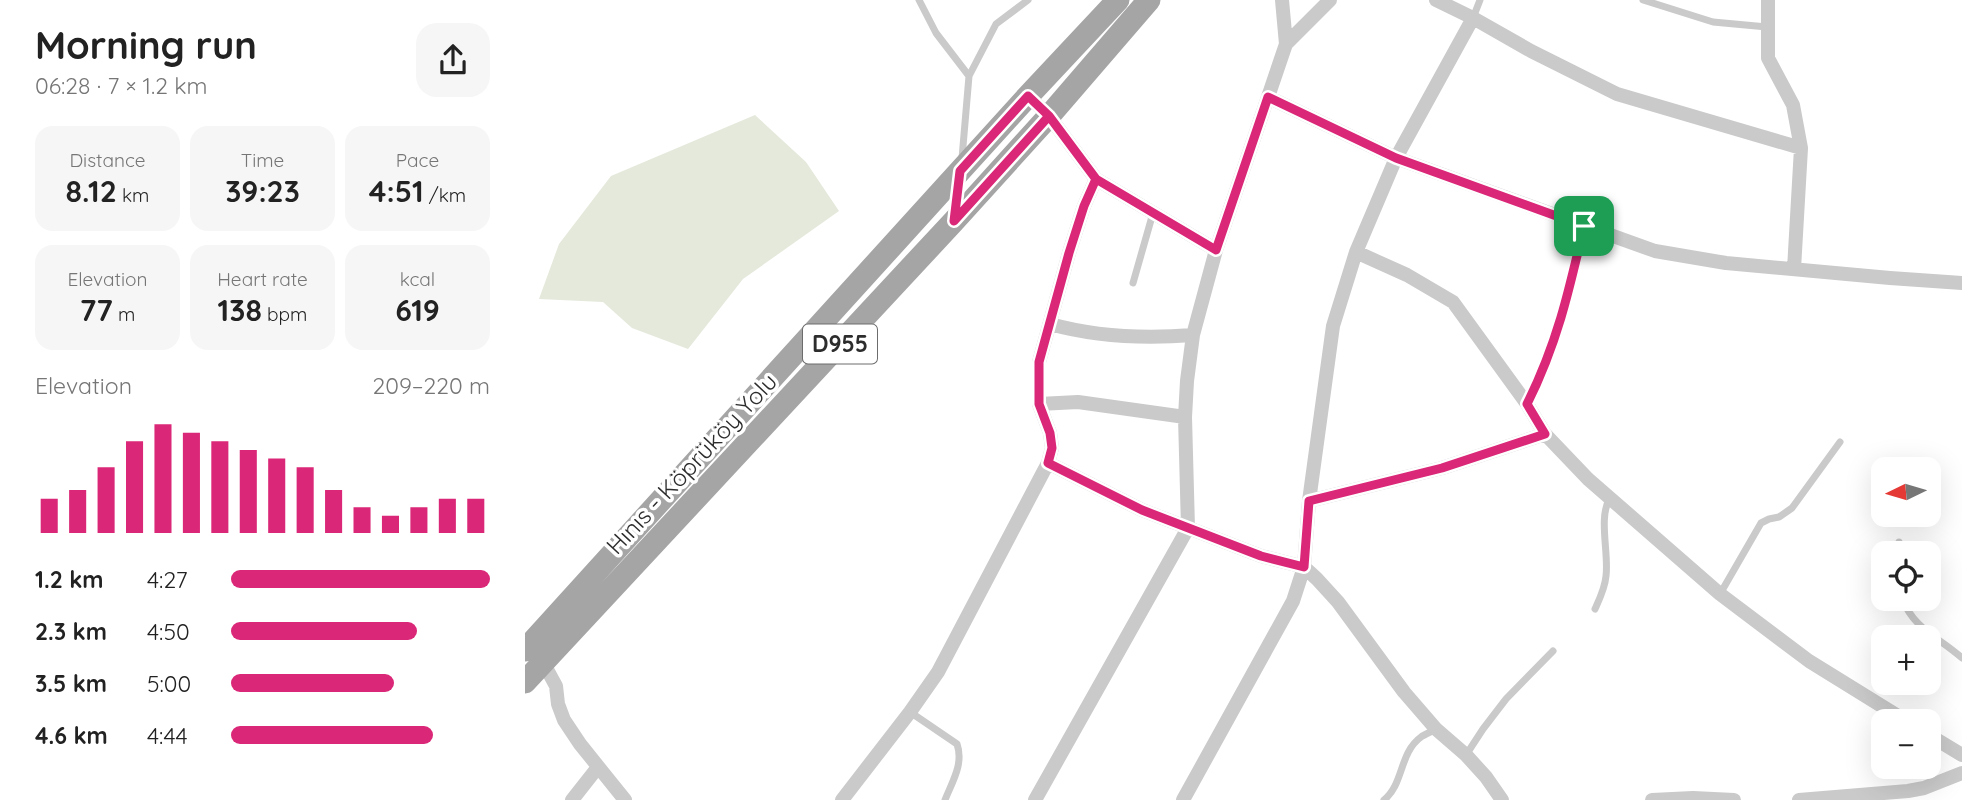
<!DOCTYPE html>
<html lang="en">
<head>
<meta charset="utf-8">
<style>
  :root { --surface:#fff; --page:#f6f6f6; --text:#222; --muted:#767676; --accent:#db2777 }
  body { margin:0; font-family:Quicksand,sans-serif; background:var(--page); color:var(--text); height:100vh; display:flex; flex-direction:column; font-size:26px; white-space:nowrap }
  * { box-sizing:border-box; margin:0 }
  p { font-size:23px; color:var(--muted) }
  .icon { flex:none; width:38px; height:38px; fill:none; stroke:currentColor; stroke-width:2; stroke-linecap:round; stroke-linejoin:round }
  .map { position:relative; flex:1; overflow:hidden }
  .drawer { display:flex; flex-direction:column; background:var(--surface); width:525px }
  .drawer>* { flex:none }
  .needle { width:46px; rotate:265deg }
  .fabs { position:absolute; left:1346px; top:457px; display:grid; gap:14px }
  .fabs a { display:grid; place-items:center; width:70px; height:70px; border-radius:14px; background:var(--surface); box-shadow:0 7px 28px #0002; font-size:35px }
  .pin { position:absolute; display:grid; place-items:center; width:60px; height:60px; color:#fff; margin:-30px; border-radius:14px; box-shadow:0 4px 10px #0006 }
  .round { display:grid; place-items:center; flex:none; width:74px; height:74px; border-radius:21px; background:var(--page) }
  .head { display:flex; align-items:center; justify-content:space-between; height:119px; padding:0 35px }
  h1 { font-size:38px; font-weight:700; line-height:52px }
  .stats { display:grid; grid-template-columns:repeat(3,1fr); gap:10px; height:119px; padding:7px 35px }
  .stats div { display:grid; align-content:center; border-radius:18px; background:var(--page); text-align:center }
  .stats b { font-size:30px; font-weight:700 }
  .stats small { font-size:19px; font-weight:400 }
  .stats p { font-size:19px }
  .chart { height:196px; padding:14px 35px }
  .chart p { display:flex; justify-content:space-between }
  .chart svg { width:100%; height:126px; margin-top:7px; stroke:var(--accent); stroke-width:6 }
  ul { padding:0 35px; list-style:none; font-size:23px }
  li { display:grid; grid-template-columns:112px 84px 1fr; align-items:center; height:52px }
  li i { height:18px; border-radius:9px; background:var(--accent) }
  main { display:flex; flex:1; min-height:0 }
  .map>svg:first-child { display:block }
  .green { fill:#e4e9db }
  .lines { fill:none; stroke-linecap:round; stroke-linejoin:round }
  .service { stroke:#cacaca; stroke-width:7 }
  .minor { stroke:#cacaca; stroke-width:14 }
  .primary { stroke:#a5a5a5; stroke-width:23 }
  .route-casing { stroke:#fff; stroke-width:14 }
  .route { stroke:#db2777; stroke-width:9 }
  .labels { text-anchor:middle; stroke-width:7; stroke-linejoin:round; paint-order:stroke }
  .shield { fill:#fff; stroke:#6c6c6c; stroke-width:2 }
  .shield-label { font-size:23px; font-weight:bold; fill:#2d2d2d }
  .street-label { font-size:24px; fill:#2d2d2d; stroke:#fff }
</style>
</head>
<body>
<main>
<section class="drawer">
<div class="head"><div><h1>Morning run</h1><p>06:28 · 7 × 1.2 km</p></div><a class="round"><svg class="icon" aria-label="share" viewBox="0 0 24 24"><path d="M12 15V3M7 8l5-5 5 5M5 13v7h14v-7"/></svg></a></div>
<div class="stats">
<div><p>Distance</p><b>8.12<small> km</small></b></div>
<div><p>Time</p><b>39:23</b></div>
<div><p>Pace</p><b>4:51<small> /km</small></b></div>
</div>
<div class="stats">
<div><p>Elevation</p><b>77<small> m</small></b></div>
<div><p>Heart rate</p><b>138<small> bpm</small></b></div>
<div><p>kcal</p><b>619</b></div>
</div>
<div class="chart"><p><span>Elevation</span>209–220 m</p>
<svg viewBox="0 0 160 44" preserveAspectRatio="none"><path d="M5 44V32M15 44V29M25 44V21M35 44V12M45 44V6M55 44V9M65 44V12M75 44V15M85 44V18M95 44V21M105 44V29M115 44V35M125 44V38M135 44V35M145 44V32M155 44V32"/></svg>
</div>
<ul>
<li><b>1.2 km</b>4:27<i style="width:100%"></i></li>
<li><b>2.3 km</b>4:50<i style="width:72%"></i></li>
<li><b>3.5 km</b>5:00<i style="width:63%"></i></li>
<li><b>4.6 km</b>4:44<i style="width:78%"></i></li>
</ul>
</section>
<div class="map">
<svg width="1437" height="800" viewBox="0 0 1437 800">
  <rect width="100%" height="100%" fill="#fff"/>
  <path class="green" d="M230,115L281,162L314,211L218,279L163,349L107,328L78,302L14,299L34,244L86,176Z"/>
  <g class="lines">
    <path class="service" d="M394,0L411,33L444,76
      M1118,0L1188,22L1242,27
      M948,18L955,0
      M437,158L444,76L471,24L503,0
      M431,210L434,184
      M608,283L628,213
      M1002,404C1032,345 1045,290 1060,226
      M1374,553V542
      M1195,594L1236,523L1244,519L1254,517L1267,508L1315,442
      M1377,598C1389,630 1414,637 1437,658
      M1070,609C1075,598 1080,588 1081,576C1084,553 1073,517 1085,498
      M385,712L432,744C439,764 427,782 420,800
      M941,755L958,729L981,699L1028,651
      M859,800C879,784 874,753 896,737C900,734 906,732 911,729"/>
    <path class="minor" d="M911,0L948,18L1006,51L1092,94L1276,148
      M1243,0V58L1268,105L1276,148L1269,269
      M761,44L805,0
      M503,96L524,116L571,179L691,250
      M743,97L871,158L1130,251L1201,263L1365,278L1437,283
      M831,252L882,275L928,302L1002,404L1020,434L1063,479L1195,594L1284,661L1381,721
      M525,324C572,337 619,339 668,335
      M514,404L553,402L660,417
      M523,463L617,510L736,556L779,567L792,579L813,602L879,692L911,729L941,755L961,777L977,800
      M784,501L917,468L1020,434
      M18,662L31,686L33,704L39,720L55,744L100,800
      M1404,735L1437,755
      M47,800L73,767
      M317,800L385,712L413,672L523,463L527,448L525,433L514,404V362L544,253L559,206L571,179
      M510,800L663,528L660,417L662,381L668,335L691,250L761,44L757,0
      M658,800L768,601L779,567L784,501L808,326L831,252L871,158L948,18
      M1127,800L1168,798L1209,800
      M1274,800L1383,791L1399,788L1437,773"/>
    <path class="primary" d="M0,650L503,96L593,0
      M0,682L429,221L524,116L624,0"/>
  </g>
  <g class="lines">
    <g class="route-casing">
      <path id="route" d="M1059,226L871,158L743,97L691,250L571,179L524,116L503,96L435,171L429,221L524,116L571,179L559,206L544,253L514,362V404L525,433L527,448L523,463L617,510L736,556L779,567L784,501L917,468L1020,434L1002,404C1032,344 1044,291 1059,226"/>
    </g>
    <use href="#route" class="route"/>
  </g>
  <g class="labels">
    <rect class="shield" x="278" y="324.5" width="74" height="39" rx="5"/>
    <g class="shield-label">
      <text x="315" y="352">D955</text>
    </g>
    <g class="street-label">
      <text transform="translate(167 464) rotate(-47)" y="8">Hınıs - Köprüköy Yolu</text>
    </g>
  </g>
</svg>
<div class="fabs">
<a><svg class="needle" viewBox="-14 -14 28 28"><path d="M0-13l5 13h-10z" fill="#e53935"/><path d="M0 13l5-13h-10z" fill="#767676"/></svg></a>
<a><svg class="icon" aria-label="locate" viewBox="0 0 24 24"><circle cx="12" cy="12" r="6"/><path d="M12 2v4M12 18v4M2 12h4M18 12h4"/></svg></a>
<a>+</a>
<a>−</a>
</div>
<div class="pin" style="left:1059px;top:226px;background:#1e9e55"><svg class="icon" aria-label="arrive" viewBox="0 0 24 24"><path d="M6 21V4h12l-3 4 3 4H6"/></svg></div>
</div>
</main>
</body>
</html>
